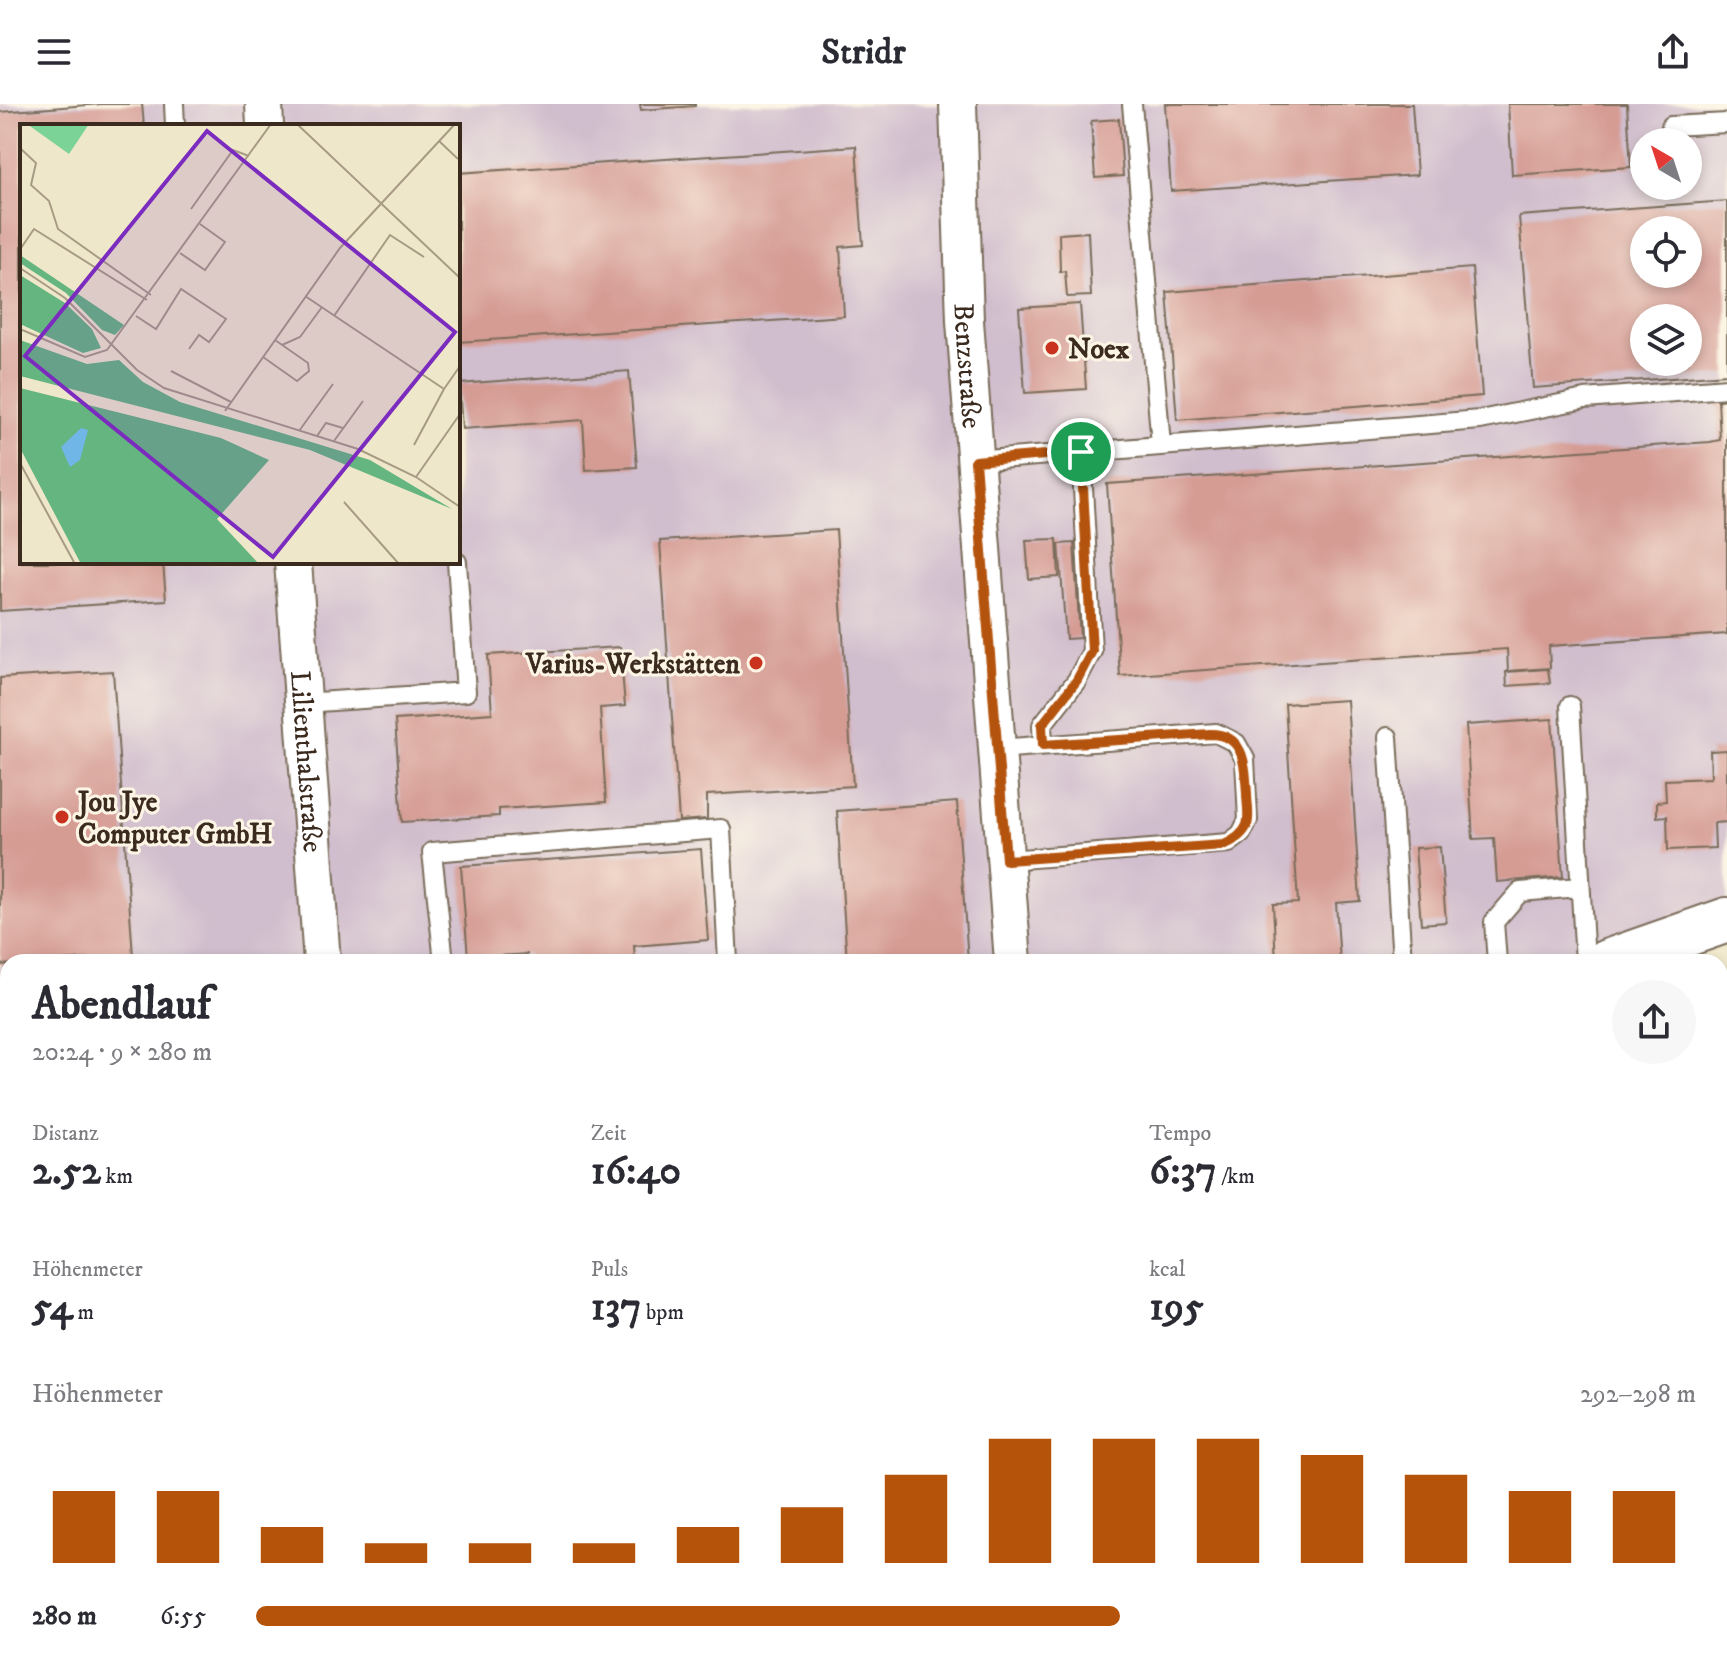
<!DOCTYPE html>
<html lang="de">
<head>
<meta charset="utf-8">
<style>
  :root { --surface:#fff; --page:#f7f7f7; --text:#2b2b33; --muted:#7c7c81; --accent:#b45309 }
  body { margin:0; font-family:"IM FELL DW Pica",serif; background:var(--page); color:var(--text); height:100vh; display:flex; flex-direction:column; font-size:30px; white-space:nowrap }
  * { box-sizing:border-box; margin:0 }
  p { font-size:26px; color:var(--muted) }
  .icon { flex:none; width:44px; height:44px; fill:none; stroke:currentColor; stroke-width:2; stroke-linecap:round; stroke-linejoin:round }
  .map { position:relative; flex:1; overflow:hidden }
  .side { position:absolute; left:0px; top:850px; width:1728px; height:710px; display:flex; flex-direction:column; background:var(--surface); border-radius:24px 24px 0 0; box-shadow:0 4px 12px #0003 }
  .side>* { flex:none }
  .needle { width:52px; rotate:321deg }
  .fabs { position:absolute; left:1630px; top:24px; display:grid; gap:16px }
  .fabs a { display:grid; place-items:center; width:72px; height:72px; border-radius:50%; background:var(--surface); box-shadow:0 4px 12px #0003; font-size:40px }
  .pin { position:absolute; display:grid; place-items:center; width:68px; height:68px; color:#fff; margin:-34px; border:4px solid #fff; border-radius:50%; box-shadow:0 2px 8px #0007 }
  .round { display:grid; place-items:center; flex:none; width:84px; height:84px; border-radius:42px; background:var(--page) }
  .overview { display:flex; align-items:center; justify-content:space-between; height:136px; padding:0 32px }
  h1 { font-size:44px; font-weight:700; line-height:60px }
  .figures { display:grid; grid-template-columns:repeat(3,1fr); gap:12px; height:136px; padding:8px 32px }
  .figures div { display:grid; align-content:center }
  .figures b { font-size:40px; font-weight:700 }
  .figures small { font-size:22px; font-weight:400 }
  .figures p { font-size:22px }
  .chart { height:224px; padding:16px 32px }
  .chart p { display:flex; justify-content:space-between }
  .chart svg { width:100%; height:144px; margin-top:8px; stroke:var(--accent); stroke-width:6 }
  ul { padding:0 32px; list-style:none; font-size:26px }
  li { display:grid; grid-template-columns:128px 96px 1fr; align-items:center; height:60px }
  li i { height:20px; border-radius:10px; background:var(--accent) }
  header { display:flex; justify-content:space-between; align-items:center; height:104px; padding:0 32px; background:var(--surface); font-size:36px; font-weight:700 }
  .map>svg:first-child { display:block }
  .industrial { fill:#d0bdcd; fill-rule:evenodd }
  .forest { fill:#65b580; stroke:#50704f; stroke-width:2 }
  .building { fill:#d59c94; fill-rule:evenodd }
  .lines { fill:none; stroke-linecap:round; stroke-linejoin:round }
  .service-casing { stroke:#7a6c5a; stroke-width:22 }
  .minor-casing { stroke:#7a6c5a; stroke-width:40 }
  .tertiary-casing { stroke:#7a6c5a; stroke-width:48 }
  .service { stroke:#fff; stroke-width:18 }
  .minor { stroke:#fff; stroke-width:36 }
  .tertiary { stroke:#fff; stroke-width:44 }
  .rail-casing { stroke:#3b2a1e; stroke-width:9 }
  .rail { stroke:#fcf5e5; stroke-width:6; stroke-dasharray:18; stroke-linecap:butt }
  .route-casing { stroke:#fff; stroke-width:16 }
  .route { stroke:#b45309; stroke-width:10 }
  .poi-dot { fill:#c8321e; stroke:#fcf5e5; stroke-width:3 }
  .labels { text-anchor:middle; stroke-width:6; stroke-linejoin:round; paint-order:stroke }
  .poi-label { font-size:28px; font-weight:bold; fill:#3b2a1e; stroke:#fcf5e5; text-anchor:start }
  .street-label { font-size:28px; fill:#3b2a1e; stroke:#fcf5e5 }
  .inset-road { fill:none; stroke:#a79b85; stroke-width:2 }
  .view { fill:#7b2cbf; fill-opacity:0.15; stroke:#7b2cbf; stroke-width:4 }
  .inset-edge { fill:none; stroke:#3b2a1e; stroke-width:4 }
</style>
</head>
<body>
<header><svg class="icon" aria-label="menu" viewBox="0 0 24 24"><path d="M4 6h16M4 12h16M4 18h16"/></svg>Stridr<svg class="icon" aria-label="share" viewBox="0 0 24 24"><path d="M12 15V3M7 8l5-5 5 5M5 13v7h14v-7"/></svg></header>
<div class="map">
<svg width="1727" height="1559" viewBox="0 0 1727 1559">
  <rect width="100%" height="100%" fill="#fcf5e5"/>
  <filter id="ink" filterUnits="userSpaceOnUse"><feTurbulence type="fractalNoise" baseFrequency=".0125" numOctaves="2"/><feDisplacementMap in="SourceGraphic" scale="16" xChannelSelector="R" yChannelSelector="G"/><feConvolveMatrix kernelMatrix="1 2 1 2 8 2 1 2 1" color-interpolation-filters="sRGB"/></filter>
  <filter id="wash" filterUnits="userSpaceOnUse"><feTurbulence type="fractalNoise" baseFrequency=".006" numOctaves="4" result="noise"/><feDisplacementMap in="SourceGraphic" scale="32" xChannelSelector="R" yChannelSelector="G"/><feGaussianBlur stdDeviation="1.8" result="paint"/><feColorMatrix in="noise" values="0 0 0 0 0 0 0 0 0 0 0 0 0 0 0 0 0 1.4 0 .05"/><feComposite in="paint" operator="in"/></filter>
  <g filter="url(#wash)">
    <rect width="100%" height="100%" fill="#efe7c9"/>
    <path class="industrial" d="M0,0H1727V796L1659,817L1551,858H8V1120L0,1121ZM22,22H458V458H22ZM1644,38H1688V82H1644ZM1644,126H1688V170H1644ZM1644,214H1688V258H1644Z
      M1727,1011V1559H1363V1552H1720V1014Z"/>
    <path class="forest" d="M0,1202H8V1408L0,1409Z
      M8,1487V1552H287L271,1559H0V1489Z
      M434,1552H1363L1362,1559H419Z"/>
    <g id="blocks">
      <path class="building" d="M101,0H142L144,22H22V458H163L166,496L0,507V8Z
        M640,0H695V2L641,6Z
        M1165,0H1412L1417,71L1171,87Z
        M1508,0H1627L1631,63L1512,71Z
        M1119,15L1123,72L1095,74L1091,17Z
        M856,42L863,141L840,143L844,212L458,238V69Z
        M1727,97V270L1533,284L1519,112ZM1644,126H1688V170H1644ZM1644,214H1688V258H1644Z
        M1088,128L1091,192L1067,193L1065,167L1060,168L1059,130Z
        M1472,164L1482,292L1177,316L1167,188Z
        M1080,200L1086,285L1025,289L1019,204Z
        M629,267L637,363L586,366L583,316L462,325L459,280Z
        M1727,295V530L1549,542L1550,564L1508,567L1507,545L1120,572L1107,380L1710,338L1720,336L1718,296Z
        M836,426L853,682L707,691V715L679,717L660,437Z
        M1057,435L1059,473L1029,475L1026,436Z
        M1074,439L1080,534L1066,535L1059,440Z
        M620,543L625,602L600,604L606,698L499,705V712L402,718L395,616L492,609L488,551Z
        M1548,565L1550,579L1507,582L1506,568Z
        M113,567L133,852L0,861V574Z
        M1347,596L1360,797L1336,799L1340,858H1276L1273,800L1298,799L1285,600Z
        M1552,615L1563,773L1497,778L1494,734L1473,735L1466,621Z
        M1727,646V718L1714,719L1715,744L1668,746L1667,712L1657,713V698L1666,697L1665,676L1711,674L1710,647Z
        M957,698L968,858H847L837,707Z
        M1440,743L1446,818L1421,820L1415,744Z
        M701,745L708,836L634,842L635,858H528L527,850L468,854L461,762Z
        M8,991V1047H0V992Z
        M1720,1111L1727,1112V1156L1720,1154Z
        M1720,1174L1727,1175V1392L1720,1391Z"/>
    </g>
  </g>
  <g filter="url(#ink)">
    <use href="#blocks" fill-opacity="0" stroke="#7a6c5a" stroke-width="2"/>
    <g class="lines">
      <g class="service-casing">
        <path id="service" d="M174,0L175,22
          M1132,0L1161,341
          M1671,22L1727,19
          M975,357L1480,316L1585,295L1727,284
          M303,599L466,588L457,458
          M1570,602L1585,858
          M1388,633L1402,858
          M1043,641L1042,621L1077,576L1092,547L1081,348
          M998,645L1216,629L1236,639L1245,655L1248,716L1241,730L1229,739L1006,756
          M444,858L432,748L721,725L728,858
          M1497,858L1494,818L1520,788L1579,783
          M0,930H8"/>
      </g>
      <g class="minor-casing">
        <g id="minor">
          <path d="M264,0L265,22"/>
          <path id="s1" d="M958,0L965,217L1013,858"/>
          <path id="s2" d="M293,458L322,858"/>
          <path d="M0,895L8,894"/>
          <path d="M0,1426L8,1424"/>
        </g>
      </g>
      <g class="tertiary-casing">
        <path id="tertiary" d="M1607,858L1727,816
          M0,1181H8"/>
      </g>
      <use href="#service" class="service"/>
      <use href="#minor" class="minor"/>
      <use href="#tertiary" class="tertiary"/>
      <g class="rail-casing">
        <path id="rail" d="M1720,955L1727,952
          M1720,977L1727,975
          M344,1559L360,1552
          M391,1559L406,1552"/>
      </g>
      <use href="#rail" class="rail"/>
    </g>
  </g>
  <g class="lines" filter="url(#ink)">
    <g class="route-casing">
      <path id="route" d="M1081,348L1092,547L1077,576L1042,621L1043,641L1210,630C1246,630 1245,663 1247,690C1247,700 1250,712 1247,721C1243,731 1233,737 1224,741L1006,756L975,357Z"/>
    </g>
    <use href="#route" class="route"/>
  </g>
  <g class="poi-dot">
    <circle cx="1052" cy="244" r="8"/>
    <circle cx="756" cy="559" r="8"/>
    <circle cx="62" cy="713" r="8"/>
  </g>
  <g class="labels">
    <g class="poi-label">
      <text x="1068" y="254">Noex</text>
      <text x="740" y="569" text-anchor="end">Varius-Werkstätten</text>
      <text x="78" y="707">Jou Jye<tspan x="78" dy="32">Computer GmbH</tspan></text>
    </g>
    <g class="street-label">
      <text dy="10" stroke="none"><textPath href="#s1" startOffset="262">Benzstraße</textPath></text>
      <text dy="10" stroke="none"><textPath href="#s2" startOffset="200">Lilienthalstraße</textPath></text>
    </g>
  </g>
  <g transform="translate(20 20)">
    <rect width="440" height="440" fill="#efe7c9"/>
    <path d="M7,0H69L49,30Z" fill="#7cd397"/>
    <path d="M0,131L104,201L95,211L82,206L46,169L0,139ZM0,151L45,179L72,205L81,224L63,229L0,200ZM0,216L67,240L99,236L123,258L160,278L350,336L432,385L290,326L0,252ZM0,264L201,314L249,336L197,395L239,440H61L0,324Z" fill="#65b580"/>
    <path d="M61,304L68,306L60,336L50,343L41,323Z" fill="#70b7e7"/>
    <path class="inset-road" d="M277,0L440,154M419,17L438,35M0,24L16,39L11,61L29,77L38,105L131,171M171,85L213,26L229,32M1,124L14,105L127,176M160,129L185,146L205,118L180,100M0,144L45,174L117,246L144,264L338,325L396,353L440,383M285,172L424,265L394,321M116,192L136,205L161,165L206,195L189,218L179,211L169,225M314,192L370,111L404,133M0,205L65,233L87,226L251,0M262,221L280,213L302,183M243,233L277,257L289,247L288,239L255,216M151,247L211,278M424,265L440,242M205,287L320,124L435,0M279,307L313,260M297,312L306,299L323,304M314,317L343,277M0,339L55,440M396,353L440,290M324,378L379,440"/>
    <path class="view" d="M187,7L435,208L253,433L5,232Z"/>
    <rect width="440" height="440" class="inset-edge"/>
  </g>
</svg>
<div class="fabs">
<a><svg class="needle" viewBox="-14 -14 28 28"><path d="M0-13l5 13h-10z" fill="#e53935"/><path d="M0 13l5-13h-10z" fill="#7c7c81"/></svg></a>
<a><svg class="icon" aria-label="locate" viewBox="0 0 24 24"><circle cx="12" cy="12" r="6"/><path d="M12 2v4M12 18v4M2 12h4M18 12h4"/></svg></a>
<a><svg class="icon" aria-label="layers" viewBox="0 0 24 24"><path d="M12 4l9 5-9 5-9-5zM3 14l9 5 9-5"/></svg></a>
</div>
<div class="pin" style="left:1081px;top:348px;background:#1e9e55"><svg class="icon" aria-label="arrive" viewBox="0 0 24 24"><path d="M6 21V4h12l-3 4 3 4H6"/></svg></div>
<section class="side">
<div class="overview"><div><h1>Abendlauf</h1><p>20:24 · 9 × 280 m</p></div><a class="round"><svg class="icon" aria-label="share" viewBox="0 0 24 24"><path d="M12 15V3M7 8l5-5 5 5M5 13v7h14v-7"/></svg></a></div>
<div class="figures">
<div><p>Distanz</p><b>2.52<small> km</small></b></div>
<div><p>Zeit</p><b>16:40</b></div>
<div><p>Tempo</p><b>6:37<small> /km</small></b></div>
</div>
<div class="figures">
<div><p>Höhenmeter</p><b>54<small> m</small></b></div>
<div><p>Puls</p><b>137<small> bpm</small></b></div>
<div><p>kcal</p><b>195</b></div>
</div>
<div class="chart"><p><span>Höhenmeter</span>292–298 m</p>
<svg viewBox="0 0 160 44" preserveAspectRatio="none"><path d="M5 44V22M15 44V22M25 44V33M35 44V38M45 44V38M55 44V38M65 44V33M75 44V27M85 44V17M95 44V6M105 44V6M115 44V6M125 44V11M135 44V17M145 44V22M155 44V22"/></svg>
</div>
<ul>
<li><b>280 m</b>6:55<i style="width:60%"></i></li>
</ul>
</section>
</div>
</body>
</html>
